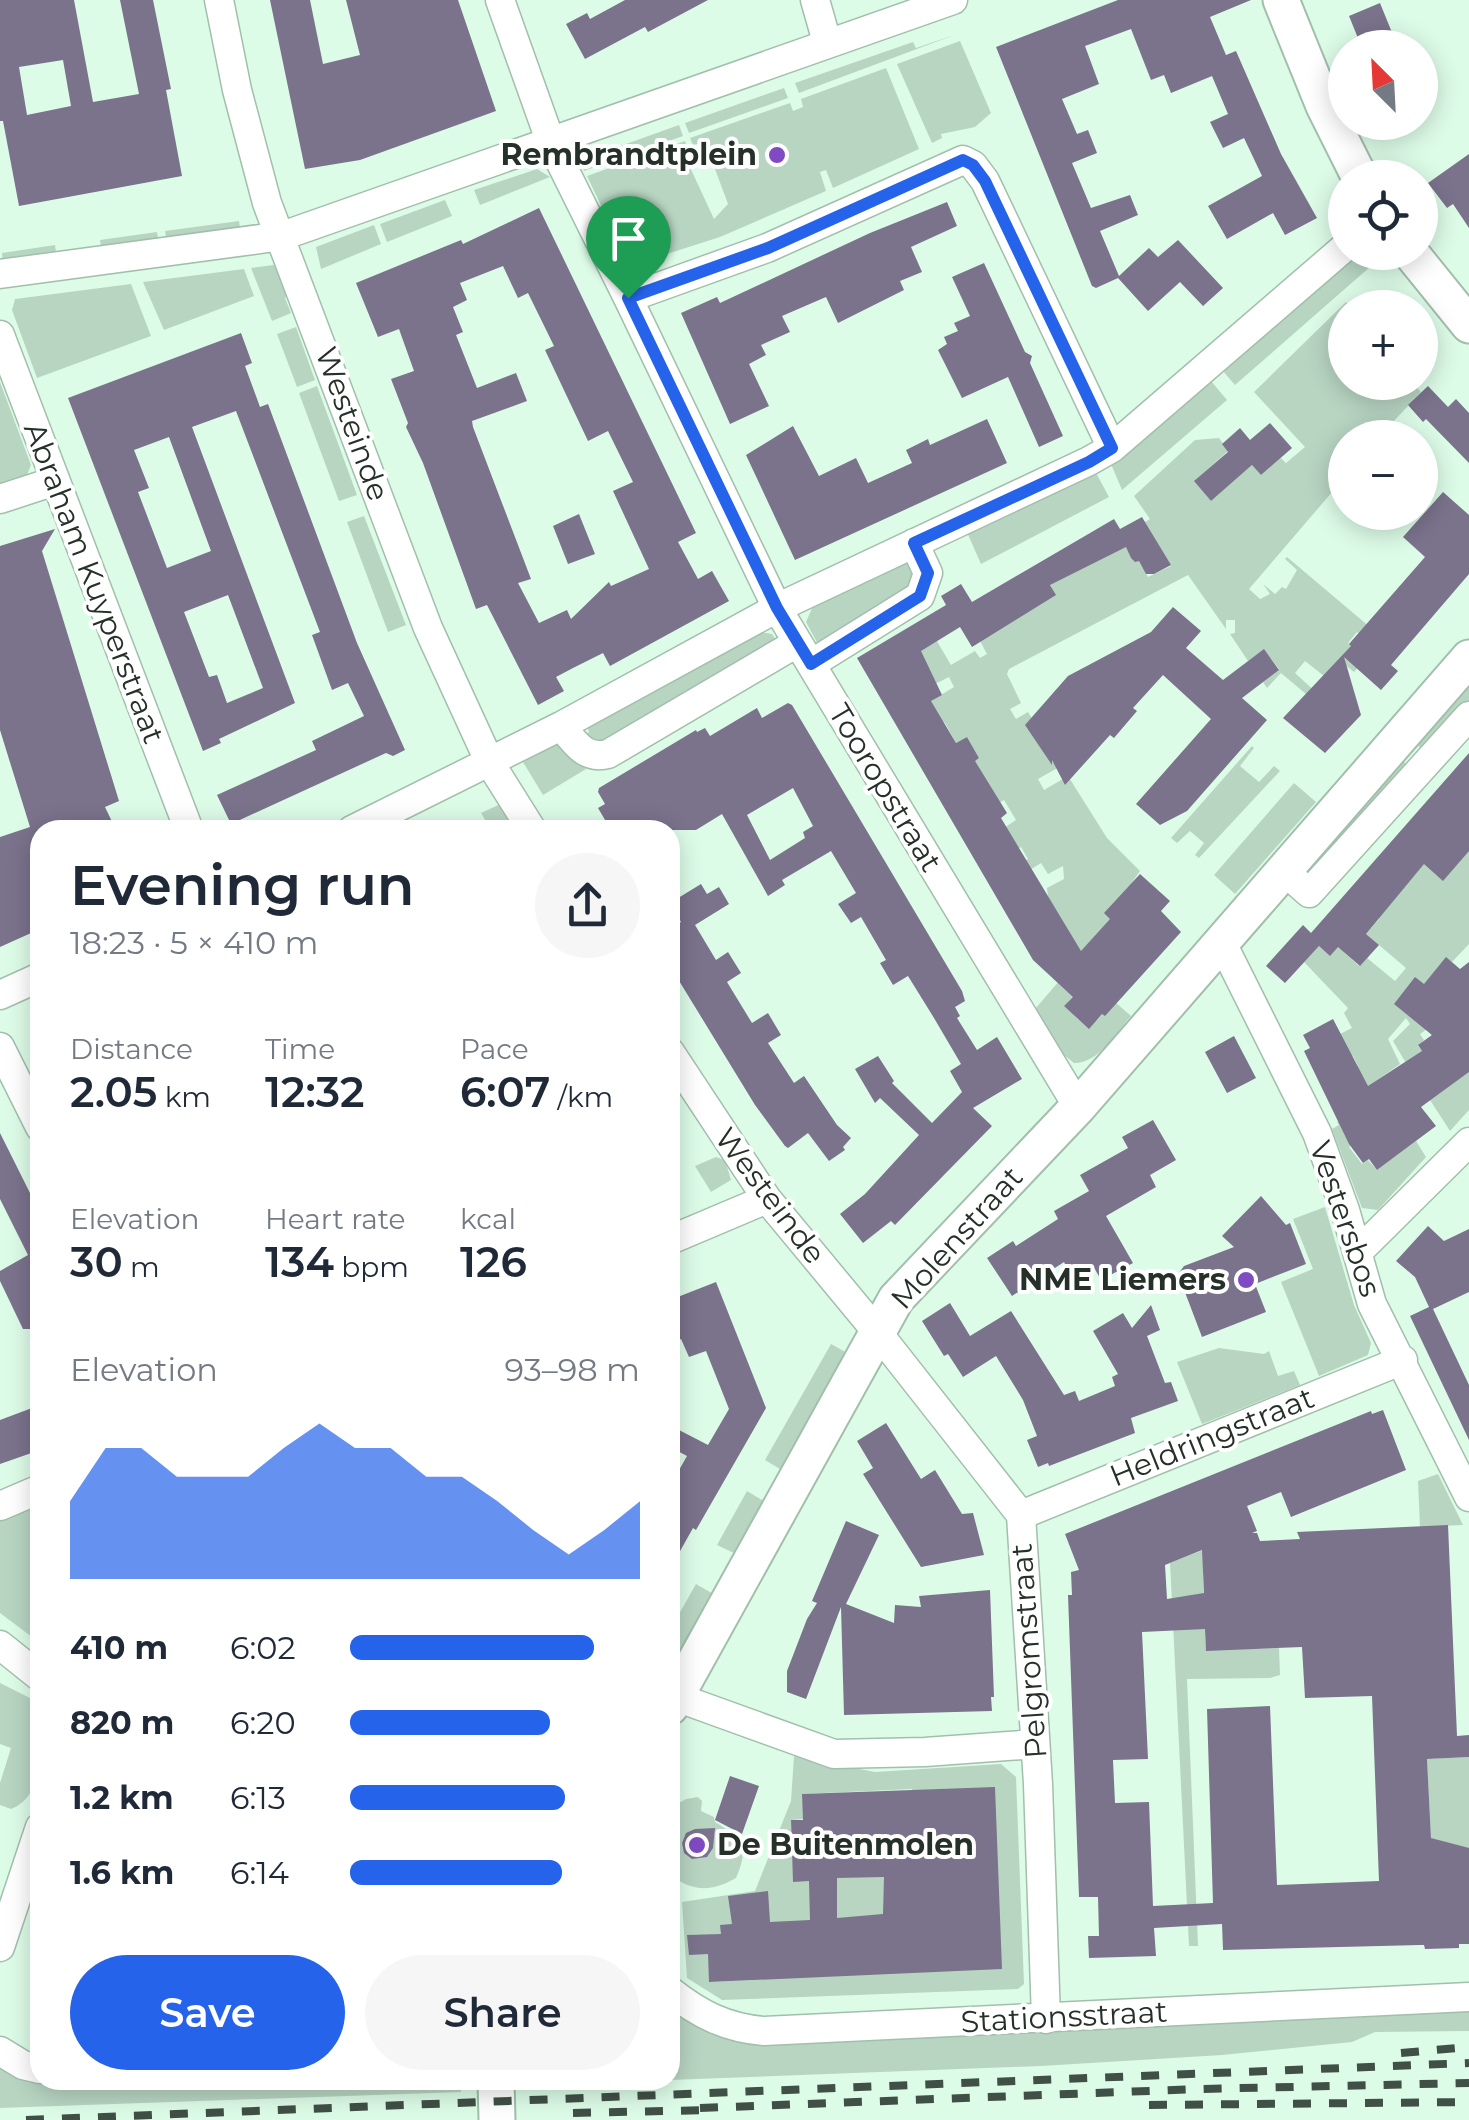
<!DOCTYPE html>
<html lang="en">
<head>
<meta charset="utf-8">
<style>
  :root { --surface:#fff; --page:#f6f6f7; --text:#1f2937; --muted:#747a83; --accent:#2563eb }
  body { margin:0; font-family:Montserrat,sans-serif; background:var(--page); color:var(--text); height:100vh; display:flex; flex-direction:column; font-size:38px; white-space:nowrap }
  * { box-sizing:border-box; margin:0 }
  p { font-size:32px; color:var(--muted) }
  .icon { flex:none; width:55px; height:55px; fill:none; stroke:currentColor; stroke-width:2; stroke-linecap:round; stroke-linejoin:round }
  .map { position:relative; flex:1; overflow:hidden }
  .sheet { position:absolute; left:30px; top:820px; width:650px; height:1270px; display:flex; flex-direction:column; background:var(--surface); border-radius:30px; box-shadow:0 5px 25px #0003 }
  .sheet>* { flex:none }
  .needle { width:65px; rotate:336deg }
  .buttons { position:absolute; left:1328px; top:30px; display:grid; gap:20px }
  .buttons a { display:grid; place-items:center; width:110px; height:110px; border-radius:50%; background:var(--surface); box-shadow:0 5px 25px #0003; font-size:50px }
  .pin { position:absolute; display:grid; place-items:center; width:85px; height:85px; color:#fff; margin:-102px -42px; border-radius:50% 50% 50% 0; rotate:-45deg; box-shadow:0 0 10px #0007 }
  .pin .icon { rotate:45deg }
  .round { display:grid; place-items:center; flex:none; width:105px; height:105px; border-radius:52px; background:var(--page) }
  .headline { display:flex; align-items:center; justify-content:space-between; height:170px; padding:0 40px }
  h1 { font-size:55px; font-weight:600; line-height:75px }
  .stats { display:grid; grid-template-columns:repeat(3,1fr); gap:15px; height:170px; padding:10px 40px }
  .stats div { display:grid; align-content:center }
  .stats b { font-size:42px; font-weight:600 }
  .stats small { font-size:28px; font-weight:400 }
  .stats p { font-size:28px }
  .chart { height:280px; padding:20px 40px }
  .chart p { display:flex; justify-content:space-between }
  .chart svg { width:100%; height:180px; margin-top:10px; fill:var(--accent); opacity:.7 }
  .button { display:flex; gap:20px; margin-top:auto; padding:20px 40px }
  .button a { flex:1; height:115px; border-radius:60px; background:var(--accent); color:#fff; font-size:40px; font-weight:600; line-height:115px; text-align:center }
  .button a+a { background:var(--page); color:var(--text) }
  ul { padding:0 40px; list-style:none; font-size:32px }
  li { display:grid; grid-template-columns:160px 120px 1fr; align-items:center; height:75px }
  li i { height:25px; border-radius:12px; background:var(--accent) }
  .map>svg:first-child { display:block }
  .green { fill:#b8d5c2; fill-rule:evenodd }
  .building { fill:#7b728c; fill-rule:evenodd }
  .lines { fill:none; stroke-linecap:round; stroke-linejoin:round }
  .minor-casing { stroke:#a2bfac; stroke-width:31 }
  .tertiary-casing { stroke:#a2bfac; stroke-width:39 }
  .minor { stroke:#fff; stroke-width:28 }
  .tertiary { stroke:#fff; stroke-width:35 }
  .rail { stroke:#415046; stroke-width:8; stroke-dasharray:18 18; stroke-linecap:butt }
  .route-casing { stroke:#fff; stroke-width:20 }
  .route { stroke:#2563eb; stroke-width:12 }
  .poi-dot { fill:#804bc2; stroke:#fff; stroke-width:4 }
  .labels { text-anchor:middle; stroke-width:8; stroke-linejoin:round; paint-order:stroke }
  .poi-label { font-size:30px; font-weight:bold; fill:#243028; stroke:#fff; text-anchor:end }
  .street-label { font-size:30px; fill:#243028; stroke:#fff }
</style>
</head>
<body>
<div class="map">
<svg width="1469" height="2120" viewBox="0 0 1469 2120">
  <rect width="100%" height="100%" fill="#ddfce8"/>
  <path class="green" d="M957,34L799,93L795,83L913,42L916,48Z
    M960,41L991,113L975,127L941,134L942,138L932,143L897,64Z
    M886,68L919,149L833,188L826,170L820,172L826,191L720,237L645,261L624,254L587,176L685,141L687,148L682,150L714,219L728,204L705,142L693,145L690,138L790,103L793,111L803,107L801,99Z
    M784,88L788,98L689,133L685,123Z
    M679,125L683,136L584,171L582,165L587,158Z
    M537,169L550,177L480,205L474,190Z
    M445,200L452,216L387,242L380,224Z
    M239,221L241,234L222,230L166,238L165,231Z
    M374,225L381,244L321,269L316,247Z
    M157,232L158,238L101,246L100,240Z
    M55,245L56,252L30,256L25,263L3,264L2,253Z
    M1355,253H1374L1379,259L1235,385L1223,371Z
    M281,264L291,290L285,298L291,313L272,321L251,268Z
    M244,269L254,296L164,330L143,282Z
    M131,284L151,336L37,378L12,310L15,299Z
    M1346,302L1350,307L1345,308V348L1330,362L1345,382L1353,387L1359,383H1413L1421,392L1379,437L1345,438V477L1249,589L1260,599L1270,594L1263,584L1275,594L1282,587L1286,589L1297,570L1285,559L1287,557L1384,639L1375,648L1357,632L1348,643L1366,658L1354,672L1344,664L1324,676L1305,661L1295,673L1318,694L1313,700L1281,673L1267,688L1263,682L1279,669L1264,650L1248,661L1230,634L1235,633V620H1226V629L1188,575L1009,669L1007,674L1021,703L1010,709L1016,719L1028,712L1061,766L1038,779L1044,790L1068,776L1107,838L1140,871L1131,884L1160,911L1078,1002L1072,998L1065,1006L1079,1020L1087,1011L1097,1020L1114,1001L1131,1016C1115,1033 1100,1063 1074,1063L1059,1051L1035,1009L1073,965L1050,915L1047,888L1064,879L1063,866L1048,874L1041,863L1022,875L1013,868L1028,859L1021,847L1006,856L995,834L1016,820L1004,800L982,813L967,765L979,758L967,737L956,743L945,723L918,709L954,687L949,677L935,684L892,667L925,621L951,665L975,651L980,658L987,654L980,641L1055,594L1046,577L1079,570L1127,546L1131,558L1139,561L1148,577L1171,566L1145,522L1150,519L1134,496L1195,440L1219,438L1228,451L1195,481L1211,501L1252,465L1261,475L1281,458L1286,463L1305,447L1254,392Z
    M296,327L315,380L297,387L277,334Z
    M1211,381L1227,400L1122,490L1111,464Z
    M0,382L31,465L27,475L0,484Z
    M317,386L357,495L339,501L299,393Z
    M1095,471L1109,497L981,564L966,530Z
    M364,516L406,625L388,632L347,522Z
    M909,555L918,581L820,648L806,622L813,606Z
    M760,632L772,634L778,643L603,747L579,738L589,732L587,726Z
    M1469,685V700L1424,751L1415,743Z
    M561,741L586,769L543,795L523,762Z
    M1252,746L1254,748L1240,766L1259,782L1274,766L1280,771L1199,858L1195,855L1204,843L1190,831L1177,843L1171,838Z
    M1399,758L1410,767L1311,875L1301,867Z
    M1294,783L1316,802L1235,894L1214,875Z
    M505,802L516,830H491L481,813Z
    M1453,827L1469,842V944L1452,962L1446,958L1426,982L1434,989L1438,984L1444,987L1455,973L1469,993V1006L1451,1019L1461,1033L1469,1028V1042L1447,1058L1427,1029L1420,1034L1424,1040L1418,1046L1428,1059L1435,1055L1440,1063L1422,1076L1426,1082L1420,1087L1393,1041L1410,1024L1406,1018L1388,1039L1400,1064L1373,1083L1381,1094L1397,1082L1409,1100L1413,1098L1395,1111L1400,1120L1365,1146L1360,1139L1349,1147L1362,1164L1368,1160L1377,1170L1416,1141L1426,1157L1378,1210L1362,1208L1332,1129L1339,1125L1337,1122L1354,1113L1352,1109L1363,1101L1358,1095L1367,1088L1361,1076L1354,1079L1350,1070L1358,1066L1353,1056L1344,1060L1332,1038L1352,1028L1344,1013L1348,1008L1304,962L1319,946L1330,955L1340,944L1346,949L1344,952L1359,966L1367,958L1395,981L1406,968L1366,934L1379,919L1373,913L1389,890L1396,896L1420,866L1411,858L1418,850L1423,855L1431,846L1435,850Z
    M1469,1072V1110L1450,1131L1430,1100Z
    M716,1157L725,1160L731,1180L711,1192L695,1166Z
    M1325,1207L1354,1305L1371,1343L1368,1355L1319,1376L1281,1282L1313,1269L1293,1219Z
    M831,1344L851,1355L785,1472L765,1460Z
    M1219,1348L1264,1354L1269,1351L1278,1376L1294,1371L1300,1385L1202,1424L1177,1362Z
    M1438,1474L1463,1525L1420,1527L1418,1481Z
    M747,1491L767,1503L738,1555L717,1545Z
    M40,1500V1643L0,1613V1516Z
    M1246,1533L1248,1570L1203,1572L1206,1650L1279,1648L1280,1675L1270,1678L1187,1679L1198,1946H1189L1170,1563Z
    M696,1584L715,1595L681,1653L670,1647V1630Z
    M0,1683L40,1703C40,1736 49,1794 11,1809L0,1805V1783L11,1748L0,1744Z
    M794,1756L875,1772L1001,1764L1016,1777L1024,1984L1018,1989L722,2000L687,1978L682,1902L755,1891L791,1801ZM912,1789L914,1810L792,1842L791,1820L803,1819V1794ZM708,1945L754,1980L710,1982Z
    M1469,1757V1850L1431,1838L1427,1759Z
    M698,1797L702,1801L701,1811L714,1817L715,1822C742,1839 750,1846 736,1878C711,1892 693,1892 670,1875V1808L686,1799Z
    M670,2006L688,2020L1469,2010V2031L1375,2032L1352,2042L1222,2055L1041,2066L534,2085V2080H670Z
    M0,2066L40,2080H460L461,2092L0,2108Z"/>
  <path class="building" d="M0,0H74L93,102L139,94L120,0H153L171,89L166,90L182,176L19,206L3,121H0ZM63,60L71,106L27,115L19,67Z
    M270,0H310L323,64L360,55L346,0H458L496,111L360,160L305,169Z
    M625,0H708L648,32L645,27L585,59L566,24L587,13L590,19Z
    M1118,0H1251L1210,17L1226,55L1236,51L1281,154L1317,218L1285,235L1273,213L1227,239L1208,206L1262,176L1244,138L1223,148L1210,122L1228,114L1212,76L1171,93L1164,75L1151,80L1131,29L1085,46L1099,84L1062,99L1077,134L1088,130L1097,153L1072,163L1091,208L1130,195L1138,215L1100,231L1119,276L1149,248L1158,257L1178,240L1223,288L1203,306L1180,282L1148,311L1118,278L1096,288L1092,286L996,47Z
    M1380,3L1395,40L1377,48H1362L1349,16Z
    M1469,154V228L1453,204L1447,208L1428,183Z
    M947,202L957,226L911,247L922,272L900,281L904,290L838,323L826,297L782,316L790,332L761,345L766,355L749,364L769,406L730,424L681,313L717,297L720,303L870,233Z
    M539,208L696,533L678,542L698,579L712,571L729,601L610,666L603,653L573,668L556,677L564,691L538,705L487,605L476,609L423,463L406,427L408,423L391,379L414,371L399,329L378,337L356,283L461,240L463,244ZM503,266L518,298L528,293L554,346L545,350L588,441L608,431L633,482L613,491L649,569L611,586L609,582L571,619L567,610L539,623L518,583L531,579L473,427L472,421L527,401L516,373L477,388L456,335L463,332L453,307L467,300L460,283Z
    M984,263L1025,352L1032,356L1030,363L1063,436L1039,447L1008,377L962,398L938,350L947,344L944,337L958,331L954,323L970,316L952,277Z
    M241,333L252,363L245,366L260,407L268,404L357,643L405,750L393,756L386,753L231,824L217,795L316,750L312,741L364,716L348,683L332,690L312,635L320,632L236,411L192,427L295,703L219,739L221,743L203,751L68,398ZM169,437L211,551L167,568L138,492L149,488L134,450ZM228,595L263,688L227,703L217,675L209,677L184,612Z
    M1428,386L1448,407L1456,399L1469,413V463L1426,419L1423,422L1408,405Z
    M987,419L1007,463L795,560L746,455L793,426L819,476L856,458L868,483L912,463L906,450L928,439L930,445Z
    M1270,423L1292,448L1261,475L1252,465L1211,501L1194,481L1228,452L1222,444L1240,428L1250,440Z
    M1443,492L1469,515V574L1391,665L1398,671L1381,690L1344,657L1361,715L1325,753L1283,718L1351,646L1349,644L1425,557L1403,537Z
    M579,514L595,554L568,564L553,526Z
    M1142,517L1171,565L1154,574H1146L1139,561L1135,562L1131,558L1126,547L1050,585L1056,595L972,647L960,627L921,651L942,695L931,701L956,743L967,737L979,758L975,761L1007,813L1001,818L1081,951L1110,919L1104,913L1140,874L1170,901L1161,911L1181,932L1105,1016L1102,1014L1089,1029L1064,1006L1073,997L1033,960L857,658L946,605L941,596L961,584L972,602L1114,519L1120,529Z
    M55,529L42,551L119,801L105,807L116,830H40V929L0,947V837L30,827L0,730V546Z
    M1173,607L1201,631L1186,648L1223,680L1264,649L1279,670L1242,698L1267,720L1187,811L1160,825L1136,804L1211,719L1163,675L1133,708L1137,711L1114,738L1110,735L1065,785L1052,760V765L1025,725L1068,676L1151,632Z
    M788,703L792,705L962,991L965,1001L955,1007L960,1016L957,1018L977,1050L997,1037L1022,1079L973,1108L992,1126L895,1225L891,1221L863,1243L840,1214L865,1194L919,1135L880,1098L875,1103L855,1069L878,1056L894,1081L892,1083L932,1123L962,1092L950,1071L961,1064L934,1018L908,976L893,985L880,963L886,960L861,917L851,923L838,904L856,893L831,851L782,880L785,885L768,896L722,814L696,830H611L598,808L605,804L598,792L599,788L696,730L697,732L705,728L710,736L757,708L762,718ZM793,788L813,826L803,832L805,838L770,860L747,815Z
    M1469,753V851L1443,881L1424,864L1366,934L1379,945L1360,966L1338,947L1330,956L1319,946L1285,983L1266,966L1303,925L1311,933Z
    M701,884L707,894L719,887L729,904L695,925L716,960L728,952L741,973L727,982L752,1023L768,1013L781,1035L768,1043L794,1083L804,1076L837,1125L851,1138L843,1147L845,1150L829,1161L808,1133L788,1148L785,1146L755,1105L670,966V928L681,922L670,903Z
    M1446,957L1460,969L1469,962V1072L1421,1107L1436,1126L1377,1170L1369,1159L1363,1163L1349,1144L1304,1051L1310,1048L1303,1035L1333,1019L1368,1086L1422,1051L1418,1045L1432,1035L1394,1004L1415,977L1424,984Z
    M1234,1036L1256,1078L1227,1093L1205,1052Z
    M1153,1120L1176,1160L1150,1175L1156,1187L1106,1216L1133,1263L1101,1280L1092,1264L1071,1276L1064,1262L1012,1296L987,1258L1013,1241L1016,1246L1058,1219L1054,1211L1089,1191L1080,1175L1128,1148L1122,1137Z
    M0,1133L40,1213V1324L31,1329H23L0,1281V1271L28,1255L0,1199Z
    M1261,1196L1286,1225L1290,1223L1306,1264L1255,1284L1266,1312L1202,1337L1178,1274L1184,1266L1234,1247L1222,1236Z
    M1428,1226L1444,1241L1469,1229V1292L1433,1309L1469,1385V1440L1410,1316L1429,1307L1415,1277L1396,1261Z
    M716,1282L766,1408L696,1530L693,1528L670,1569V1486L687,1456L670,1447L679,1430L708,1445L729,1409L706,1351L689,1357L681,1339L670,1344V1300Z
    M950,1303L970,1336L1011,1311L1064,1395L1075,1391L1079,1401L1115,1386L1112,1377L1118,1374L1093,1331L1123,1313L1132,1328L1151,1305L1160,1330L1147,1336L1165,1383L1171,1382L1178,1401L1131,1418L1135,1433L1049,1466L1048,1463L1038,1467L1027,1440L1037,1436L1023,1400L996,1356L963,1377L948,1354L944,1356L922,1321Z
    M40,1405V1450L0,1464V1420Z
    M1383,1410L1406,1470L1291,1517L1281,1492L1247,1506L1257,1531L1252,1533H1257L1260,1541L1300,1539L1297,1532L1448,1525L1457,1736L1469,1735V1757L1427,1759L1431,1838L1469,1848V1944H1459V1948L1425,1949L1424,1945H1420L1223,1950L1222,1924L1154,1928L1156,1956L1089,1958L1088,1936H1099L1098,1897H1079L1068,1595H1072L1071,1572L1079,1570L1065,1534L1371,1411L1372,1414ZM1202,1550L1204,1593L1167,1599L1165,1565ZM1205,1629L1206,1651L1302,1647L1305,1698L1372,1696L1379,1881L1277,1885L1270,1706L1207,1709L1213,1903L1153,1906L1149,1802L1115,1803L1113,1760L1148,1759L1142,1632Z
    M886,1423L921,1479L935,1470L962,1514L973,1513L984,1555L921,1567L863,1474L873,1468L857,1441Z
    M846,1521L879,1535L846,1604L894,1623L895,1605L921,1607L919,1596L990,1590L994,1697H991L992,1711L844,1715L841,1607L806,1699L787,1692V1671L807,1619L817,1603L812,1601Z
    M730,1776L759,1786L742,1834L715,1820Z
    M995,1787L1002,1969L709,1982L708,1954L689,1955L687,1935L721,1934L720,1925L732,1924L728,1896L768,1891L770,1922L810,1920L809,1881L793,1882L791,1820H803L802,1794ZM884,1877L883,1914L837,1918V1878Z
    M715,1828L713,1848L707,1857L692,1859L684,1853L682,1843L686,1833L695,1829Z"/>
  <g class="lines">
    <g class="minor-casing">
      <path id="minor" d="M219,0L237,90L267,203L428,628L490,763L532,830
        M500,0L551,143L628,298L767,248L963,160L973,165L985,181L1112,448
        M815,0L827,42
        M0,274L282,236L953,0
        M628,298L777,608L1078,1107
        M0,335L189,830
        M0,499L55,481
        M811,664L920,596L928,573L914,543
        M561,726C575,742 584,760 608,754L797,643
        M352,830L561,726L777,608L1089,461L1112,448L1345,247
        M1283,870L1309,893L1469,716
        M1221,941L1317,1133L1345,1210L1372,1304L1469,1497
        M0,995L40,977
        M0,1047L40,1127
        M670,1052L767,1199L878,1333L1021,1515L1038,1784L1046,2019
        M670,1240L767,1199
        M1358,1252L1469,1142
        M0,1506L40,1489
        M1021,1515L1403,1360
        M0,1645L40,1677
        M676,1697L834,1754L925,1752L1035,1744
        M0,1947L40,1827
        M670,1991C699,2014 726,2028 764,2031L1469,1997
        M0,2051L23,2065L40,2069"/>
    </g>
    <g class="tertiary-casing">
      <path id="tertiary" d="M1281,0L1324,106L1360,178
        M1410,252L1469,325
        M670,1707L896,1299L1078,1107L1469,658
        M496,2080L497,2120"/>
    </g>
    <use href="#minor" class="minor"/>
    <use href="#tertiary" class="tertiary"/>
    <path class="rail" d="M1401,2053L1469,2047
      M1149,2105L1469,2102
      M700,2108L1200,2089L1469,2083
      M573,2113L714,2110
      M26,2120L1469,2063"/>
  </g>
  <g class="lines">
    <g class="route-casing">
      <path id="route" d="M963,160L973,165L985,181L1112,448L1089,462L914,543L928,573L920,596L811,664L777,608L628,298L768,248Z"/>
    </g>
    <use href="#route" class="route"/>
  </g>
  <g class="poi-dot">
    <circle cx="777" cy="155" r="10"/>
    <circle cx="1246" cy="1280" r="10"/>
    <circle cx="697" cy="1845" r="10"/>
  </g>
  <g class="labels">
    <g class="poi-label">
      <text x="757" y="165">Rembrandtplein</text>
      <text x="1226" y="1290">NME Liemers</text>
      <text x="717" y="1855" text-anchor="start">De Buitenmolen</text>
    </g>
    <g class="street-label">
      <text transform="translate(352 424) rotate(70)" y="10">Westeinde</text>
      <text transform="translate(94 583) rotate(69)" y="10">Abraham Kuyperstraat</text>
      <text transform="translate(885 788) rotate(59)" y="10">Tooropstraat</text>
      <text transform="translate(770 1196) rotate(53)" y="10">Westeinde</text>
      <text transform="translate(1345 1219) rotate(71)" y="10">Vestersbos</text>
      <text transform="translate(957 1238) rotate(-48)" y="10">Molenstraat</text>
      <text transform="translate(1212 1437) rotate(-22)" y="10">Heldringstraat</text>
      <text transform="translate(1029 1651) rotate(-94)" y="10">Pelgromstraat</text>
      <text transform="translate(1064 2017) rotate(-3)" y="10">Stationsstraat</text>
    </g>
  </g>
</svg>
<div class="buttons">
<a><svg class="needle" viewBox="-14 -14 28 28"><path d="M0-13l5 13h-10z" fill="#e53935"/><path d="M0 13l5-13h-10z" fill="#747a83"/></svg></a>
<a><svg class="icon" aria-label="locate" viewBox="0 0 24 24"><circle cx="12" cy="12" r="6"/><path d="M12 2v4M12 18v4M2 12h4M18 12h4"/></svg></a>
<a>+</a>
<a>−</a>
</div>
<div class="pin" style="left:628px;top:298px;background:#1e9e55"><svg class="icon" aria-label="arrive" viewBox="0 0 24 24"><path d="M6 21V4h12l-3 4 3 4H6"/></svg></div>
<section class="sheet">
<div class="headline"><div><h1>Evening run</h1><p>18:23 · 5 × 410 m</p></div><a class="round"><svg class="icon" aria-label="share" viewBox="0 0 24 24"><path d="M12 15V3M7 8l5-5 5 5M5 13v7h14v-7"/></svg></a></div>
<div class="stats">
<div><p>Distance</p><b>2.05<small> km</small></b></div>
<div><p>Time</p><b>12:32</b></div>
<div><p>Pace</p><b>6:07<small> /km</small></b></div>
</div>
<div class="stats">
<div><p>Elevation</p><b>30<small> m</small></b></div>
<div><p>Heart rate</p><b>134<small> bpm</small></b></div>
<div><p>kcal</p><b>126</b></div>
</div>
<div class="chart"><p><span>Elevation</span>93–98 m</p>
<svg viewBox="0 0 160 44" preserveAspectRatio="none"><path d="M0 44V25L10 12L20 12L30 19L40 19L50 19L60 12L70 6L80 12L90 12L100 19L110 19L120 25L130 32L140 38L150 32L160 25V44z"/></svg>
</div>
<ul>
<li><b>410 m</b>6:02<i style="width:84%"></i></li>
<li><b>820 m</b>6:20<i style="width:69%"></i></li>
<li><b>1.2 km</b>6:13<i style="width:74%"></i></li>
<li><b>1.6 km</b>6:14<i style="width:73%"></i></li>
</ul>
<div class="button"><a>Save</a><a>Share</a></div>
</section>
</div>
</body>
</html>
